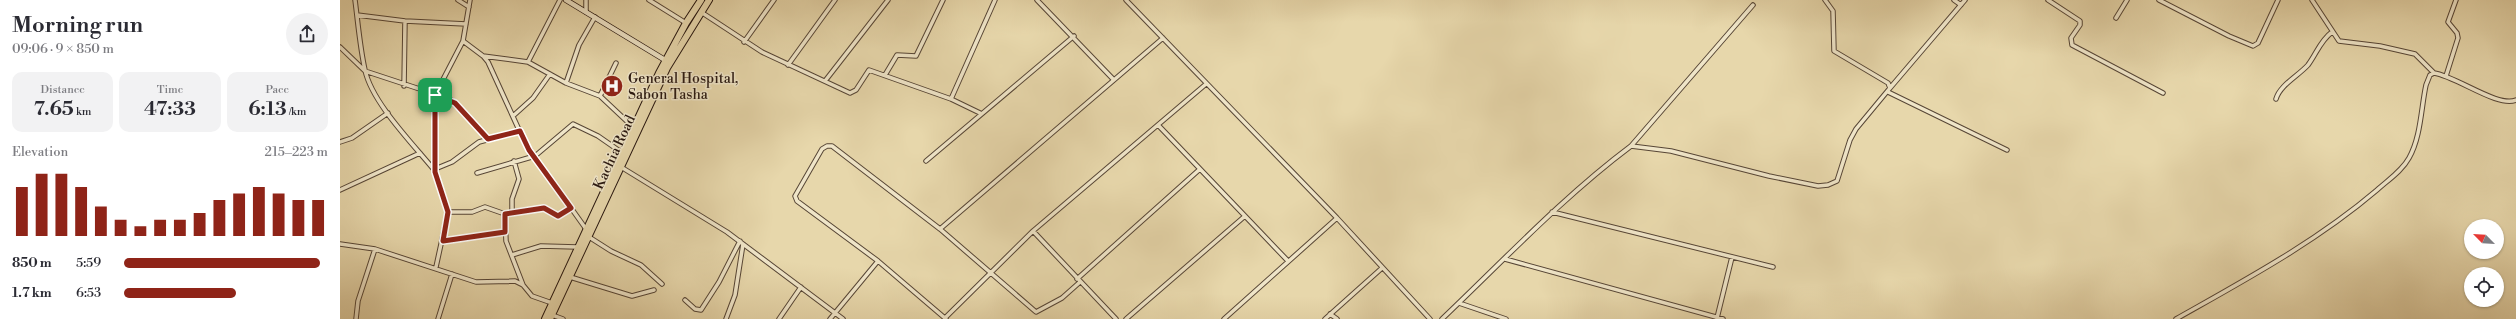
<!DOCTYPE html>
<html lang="en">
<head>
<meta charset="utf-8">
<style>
  :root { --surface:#fff; --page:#f2f2f3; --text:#2b2b33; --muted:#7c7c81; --accent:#8f2418 }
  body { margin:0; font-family:"Libre Bodoni",serif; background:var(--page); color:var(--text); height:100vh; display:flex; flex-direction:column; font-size:15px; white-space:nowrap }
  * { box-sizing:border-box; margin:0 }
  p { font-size:13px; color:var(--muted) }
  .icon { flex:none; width:22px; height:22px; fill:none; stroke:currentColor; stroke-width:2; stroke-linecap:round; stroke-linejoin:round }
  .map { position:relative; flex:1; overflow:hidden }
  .panel { display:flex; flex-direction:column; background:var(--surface); width:340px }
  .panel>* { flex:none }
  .needle { width:26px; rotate:294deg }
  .tools { position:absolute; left:2124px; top:219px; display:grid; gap:8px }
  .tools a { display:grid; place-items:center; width:40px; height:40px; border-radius:50%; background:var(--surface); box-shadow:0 1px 3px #0004; font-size:20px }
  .pin { position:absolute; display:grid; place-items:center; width:34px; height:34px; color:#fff; margin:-17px; border-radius:8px; box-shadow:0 2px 6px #0006 }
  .round { display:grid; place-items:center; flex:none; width:42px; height:42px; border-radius:21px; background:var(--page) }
  .summary { display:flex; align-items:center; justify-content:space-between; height:68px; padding:0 12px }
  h1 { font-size:22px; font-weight:600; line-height:30px }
  .figures { display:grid; grid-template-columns:repeat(3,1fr); gap:6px; height:68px; padding:4px 12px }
  .figures div { display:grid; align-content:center; border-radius:10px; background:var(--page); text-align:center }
  .figures b { font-size:20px; font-weight:600 }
  .figures small { font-size:11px; font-weight:400 }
  .figures p { font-size:11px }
  .chart { height:112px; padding:8px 12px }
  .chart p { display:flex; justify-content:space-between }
  .chart svg { width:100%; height:72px; margin-top:4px; stroke:var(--accent); stroke-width:6 }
  ul { padding:0 12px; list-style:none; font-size:13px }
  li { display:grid; grid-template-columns:64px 48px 1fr; align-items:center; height:30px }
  li i { height:10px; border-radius:5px; background:var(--accent) }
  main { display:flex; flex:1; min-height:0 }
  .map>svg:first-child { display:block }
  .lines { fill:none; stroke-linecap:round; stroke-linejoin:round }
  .street-casing { stroke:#574636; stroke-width:5.5 }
  .secondary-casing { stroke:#27160f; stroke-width:6 }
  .highway-casing { stroke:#27160f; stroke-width:8 }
  .street { stroke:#efe5c8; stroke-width:3.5 }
  .secondary { stroke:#efe5c8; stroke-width:4.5 }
  .highway { stroke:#e7d7ab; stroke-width:6 }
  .route-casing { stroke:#fff; stroke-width:8 }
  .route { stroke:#8f2418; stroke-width:5 }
  .labels { text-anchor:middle; stroke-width:3; stroke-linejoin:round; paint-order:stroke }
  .poi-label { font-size:14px; fill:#27160f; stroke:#efe5c8; text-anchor:start }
  .street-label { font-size:14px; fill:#27160f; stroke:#efe5c8 }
</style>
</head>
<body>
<main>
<section class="panel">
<div class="summary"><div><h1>Morning run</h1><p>09:06 · 9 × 850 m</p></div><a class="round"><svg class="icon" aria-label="share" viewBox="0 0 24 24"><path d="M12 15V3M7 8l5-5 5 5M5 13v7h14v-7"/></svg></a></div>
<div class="figures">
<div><p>Distance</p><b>7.65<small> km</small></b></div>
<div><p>Time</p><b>47:33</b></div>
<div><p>Pace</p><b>6:13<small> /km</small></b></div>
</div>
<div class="chart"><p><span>Elevation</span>215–223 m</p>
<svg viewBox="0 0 160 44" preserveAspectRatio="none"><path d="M5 44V14M15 44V6M25 44V6M35 44V14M45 44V26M55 44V34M65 44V38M75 44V34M85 44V34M95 44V30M105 44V22M115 44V18M125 44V14M135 44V18M145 44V22M155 44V22"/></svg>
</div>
<ul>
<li><b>850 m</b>5:59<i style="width:96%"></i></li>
<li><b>1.7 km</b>6:53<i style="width:55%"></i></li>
</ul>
</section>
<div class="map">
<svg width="2176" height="319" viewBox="0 0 2176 319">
  <rect width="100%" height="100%" fill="#e7d7ab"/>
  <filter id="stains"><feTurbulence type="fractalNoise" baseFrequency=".005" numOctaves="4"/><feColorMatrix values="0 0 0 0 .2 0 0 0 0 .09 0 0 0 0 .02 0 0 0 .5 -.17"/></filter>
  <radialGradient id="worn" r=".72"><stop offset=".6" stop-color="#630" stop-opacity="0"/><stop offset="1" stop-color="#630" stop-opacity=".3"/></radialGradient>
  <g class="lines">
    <g class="street-casing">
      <path id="street" d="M15,0C18,23 20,48 25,70C32,103 74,145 95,171
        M118,0L129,7
        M309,0L346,23
        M697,0L773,79
        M786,0L997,218L1090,319
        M1614,0L1621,5
        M1708,0L1740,21V25L1731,38L1732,45L1823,93
        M1819,0L1889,36L1913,46L1918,43L1938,0
        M1972,0L1999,41L2040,46L2075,54L2094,73
        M246,12V0
        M361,12L422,52L510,93L516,90L529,70L611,99L655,0
        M17,15L65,21L126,24
        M1776,18L1787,0
        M123,41L143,56L148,62L185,143L246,229
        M404,42L434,0
        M0,47L25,71L110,99L148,139
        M143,56L188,62L226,83L260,96L293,127
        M188,62L220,0
        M448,65L495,0
        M545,75L557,55L576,56L603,0
        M2106,76L2118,38L2117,33L2108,22L2116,0
        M485,81L548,0
        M226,83L239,45L255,17
        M64,86L65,21
        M1550,88L1625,0
        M1548,92L1667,150
        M260,96L276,63
        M611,99L640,113
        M1936,99C1940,85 1958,76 1968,65C1977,53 1980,41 1992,32
        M173,116L193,98L210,74
        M818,125L948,261
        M0,142L12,138L48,113
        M1291,146L1413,5
        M586,161L734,36
        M281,167L387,232L503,319
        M95,169L112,162L139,142L180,131
        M137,173L195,156L233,124L258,136L281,152
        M0,190L80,153
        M108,212H132L145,207L165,214L204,208L218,216L231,209
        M1212,212L1433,267
        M172,213V199L179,179L174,161
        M165,214L166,241L183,285
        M600,229L492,146H487L482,149L455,196L457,201L538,261L606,319
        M693,231L776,319
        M249,237L271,251L301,265L322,284
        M103,241L165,232
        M0,244L35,249L136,282L175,281L183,285L192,296L212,303
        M172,255L201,246L237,247
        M1165,259L1383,319
        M96,267L108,212L95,172V95L123,41L130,0
        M230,277L292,296L314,290
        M737,279L860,169
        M740,282L722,298L696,312L600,229L823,38
        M345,300L355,309L361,310L379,282L400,241
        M1119,303L1166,319
        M990,314L997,319
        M212,315L223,319
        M605,318L693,231L866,84
        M1377,318L1392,257
        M16,319L18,301L35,249
        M98,319L112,274
        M386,319L395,295L403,244
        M439,319L461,287
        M490,319L538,261
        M786,319L905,216
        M884,319L997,218
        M985,319L1042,268
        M1102,319C1164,260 1223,197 1291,146L1331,151L1429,176L1478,186L1488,185L1497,181L1510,140L1516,129L1550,88L1548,83L1494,51L1493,11L1485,0
        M1836,319C1905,280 1976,242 2037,190C2048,180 2062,171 2069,158C2081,137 2081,108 2086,85L2090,75L2094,73C2116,76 2158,108 2176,100"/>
    </g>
    <g class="secondary-casing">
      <path id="secondary" d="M226,0L325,60"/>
    </g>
    <g class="highway-casing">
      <path id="highway" d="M205,319L319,73L346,23L361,0
        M210,319L327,68L369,0"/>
    </g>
    <use href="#street" class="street"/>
    <use href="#secondary" class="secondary"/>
    <use href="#highway" class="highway"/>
  </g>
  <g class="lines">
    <g class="route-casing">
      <path id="route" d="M95,95L115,103L148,139L180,131L189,150L231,208L218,216L204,208L165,214V232L103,241L108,212L95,172Z"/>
    </g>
    <use href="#route" class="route"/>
  </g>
  <defs>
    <g id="hospital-disc" transform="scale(1.15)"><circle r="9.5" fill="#8f2418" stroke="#efe5c8"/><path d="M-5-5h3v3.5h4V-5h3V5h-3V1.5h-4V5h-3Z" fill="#fff"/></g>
  </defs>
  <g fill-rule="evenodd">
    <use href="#hospital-disc" x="272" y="86"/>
  </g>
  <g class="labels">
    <g class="poi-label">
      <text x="288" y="83">General Hospital,<tspan x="288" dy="16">Sabon Tasha</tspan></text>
    </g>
    <g class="street-label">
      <text transform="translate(274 152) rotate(-65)" y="5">Kachia Road</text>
    </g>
  </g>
  <rect width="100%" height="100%" filter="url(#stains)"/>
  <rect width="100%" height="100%" fill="url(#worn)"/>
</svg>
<div class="tools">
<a><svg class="needle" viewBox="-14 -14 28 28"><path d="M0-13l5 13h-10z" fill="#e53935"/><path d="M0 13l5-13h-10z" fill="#7c7c81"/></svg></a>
<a><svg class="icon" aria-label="locate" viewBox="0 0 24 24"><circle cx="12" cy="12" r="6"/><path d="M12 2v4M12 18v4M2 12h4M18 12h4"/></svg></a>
</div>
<div class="pin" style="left:95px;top:95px;background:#1e9e55"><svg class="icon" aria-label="arrive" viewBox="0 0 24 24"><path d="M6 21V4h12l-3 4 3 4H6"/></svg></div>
</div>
</main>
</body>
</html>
